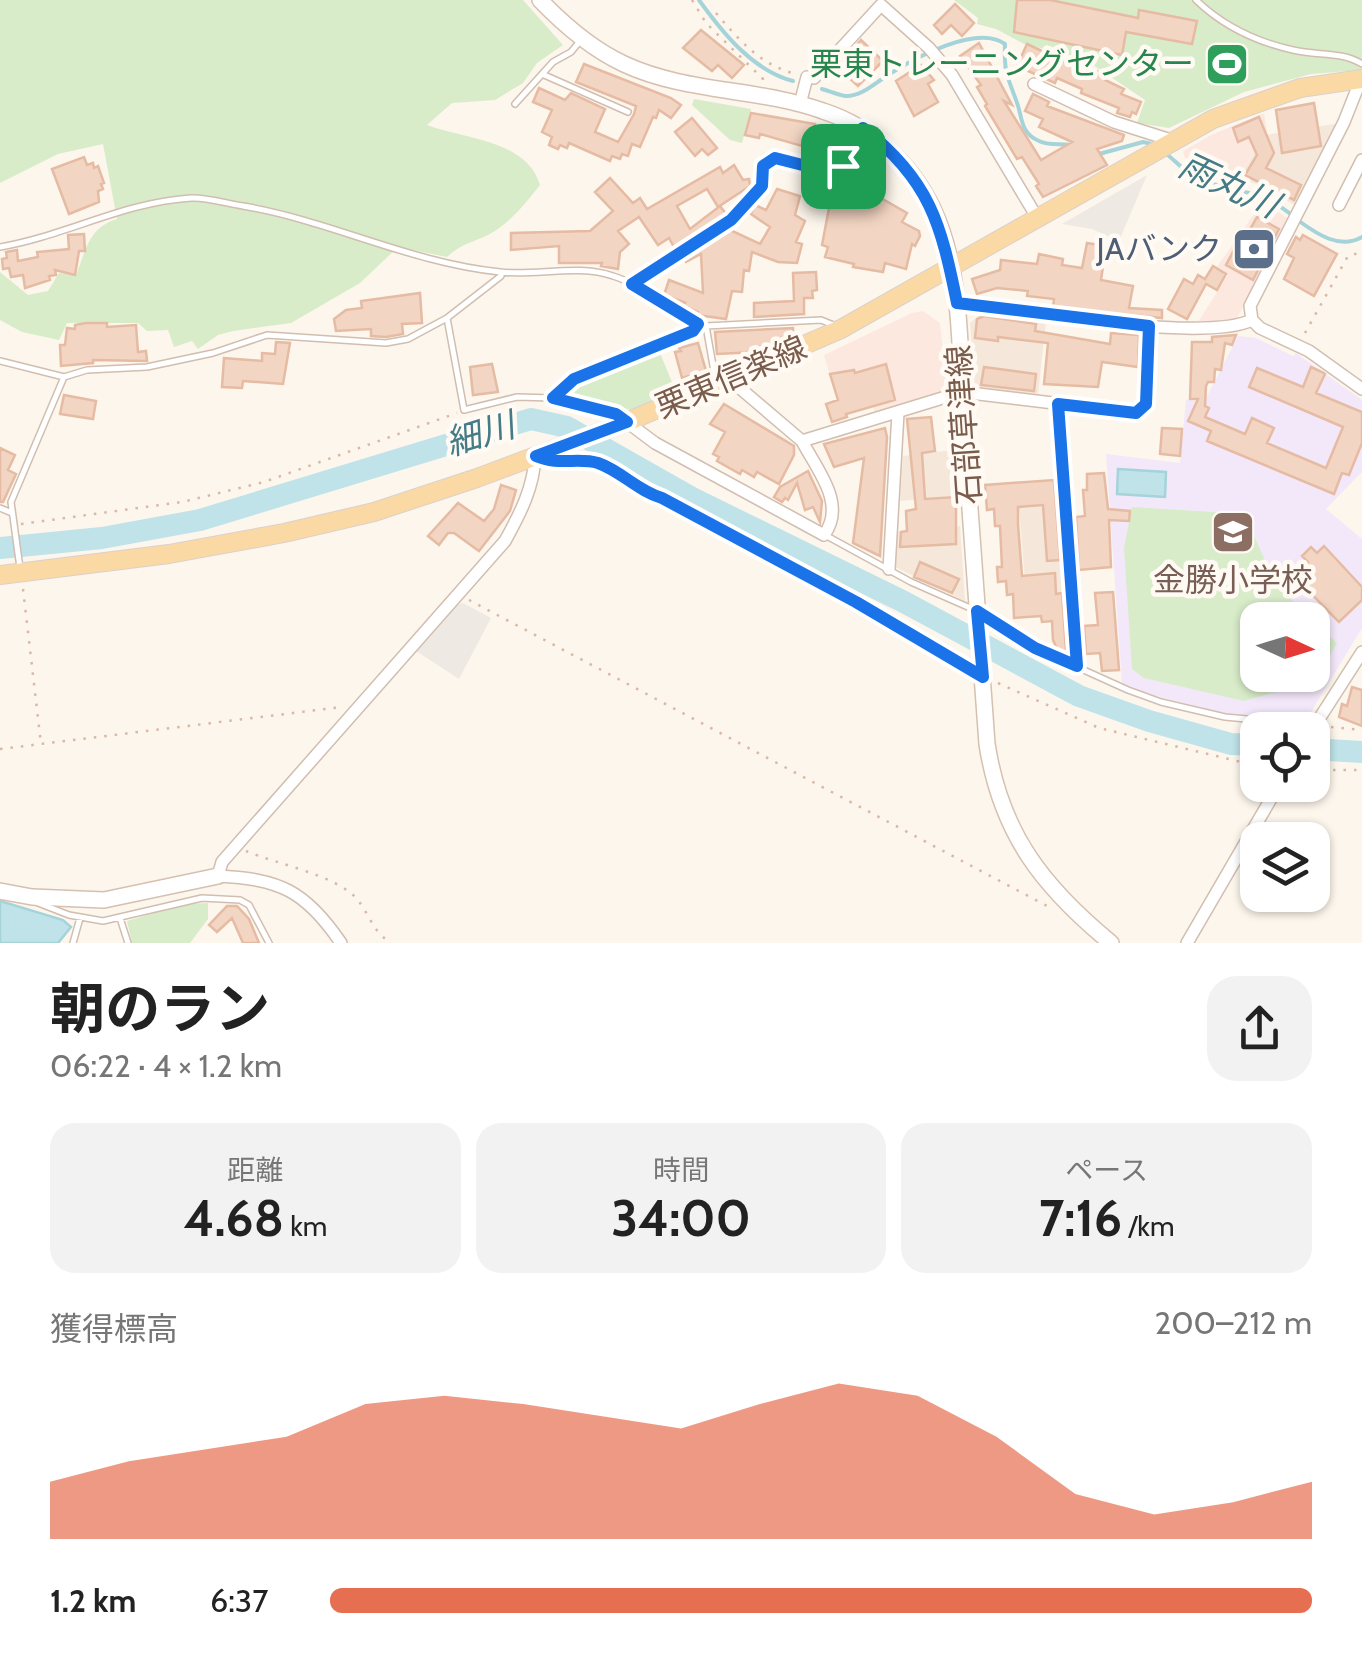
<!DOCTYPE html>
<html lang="ja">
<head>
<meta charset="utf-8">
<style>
  :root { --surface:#fff; --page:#f2f2f2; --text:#222; --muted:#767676; --accent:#e76f51 }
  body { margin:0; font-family:Cabin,"Noto Sans JP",sans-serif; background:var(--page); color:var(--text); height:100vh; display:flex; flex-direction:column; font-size:38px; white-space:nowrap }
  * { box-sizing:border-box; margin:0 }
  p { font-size:32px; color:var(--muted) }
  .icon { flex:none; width:55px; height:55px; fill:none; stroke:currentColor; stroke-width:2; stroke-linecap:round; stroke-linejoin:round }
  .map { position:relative; height:943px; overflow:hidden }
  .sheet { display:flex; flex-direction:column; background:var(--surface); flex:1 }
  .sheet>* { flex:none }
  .needle { width:65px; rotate:94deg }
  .fabs { position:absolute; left:1240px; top:602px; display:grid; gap:20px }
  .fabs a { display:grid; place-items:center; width:90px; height:90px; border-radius:20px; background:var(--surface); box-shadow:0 2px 8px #0004; font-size:50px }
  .pin { position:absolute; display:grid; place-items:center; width:85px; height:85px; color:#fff; margin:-42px; border-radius:20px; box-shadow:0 5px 15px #0006 }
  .round { display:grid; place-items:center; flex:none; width:105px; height:105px; border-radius:30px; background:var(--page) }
  .headline { display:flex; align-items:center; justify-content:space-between; height:170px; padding:0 50px }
  h1 { font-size:55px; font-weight:700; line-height:75px }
  .stats { display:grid; grid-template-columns:repeat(3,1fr); gap:15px; height:170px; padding:10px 50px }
  .stats div { display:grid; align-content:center; border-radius:25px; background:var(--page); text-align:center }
  .stats b { font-size:50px; font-weight:700 }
  .stats small { font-size:28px; font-weight:400 }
  .stats p { font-size:28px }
  .chart { height:280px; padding:20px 50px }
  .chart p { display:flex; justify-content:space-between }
  .chart svg { width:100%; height:180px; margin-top:10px; fill:var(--accent); opacity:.7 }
  ul { padding:0 50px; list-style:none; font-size:32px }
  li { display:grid; grid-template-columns:160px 120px 1fr; align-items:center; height:75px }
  li i { height:25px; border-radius:12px; background:var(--accent) }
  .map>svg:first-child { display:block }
  .residential { fill:#f5e8da }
  .commercial { fill:#fde8e0 }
  .industrial { fill:#efe9e4 }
  .education { fill:#f3e8fa; fill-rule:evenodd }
  .green { fill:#d8ecc9 }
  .water { fill:#bfe3e8; stroke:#a5d3da; stroke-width:2.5 }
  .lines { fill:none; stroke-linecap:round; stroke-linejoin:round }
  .stream { stroke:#a5d3da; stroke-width:4 }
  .river { stroke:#bfe3e8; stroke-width:22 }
  .building { fill:#f3d5c3; stroke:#e6bba3; stroke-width:2.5 }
  .lane-casing { stroke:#d1beb0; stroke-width:8 }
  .street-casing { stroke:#d1beb0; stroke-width:14 }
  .secondary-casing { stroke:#d6c0b0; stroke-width:18 }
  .primary-casing { stroke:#dad1cd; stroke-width:20 }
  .path { stroke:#d9b8a5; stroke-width:2.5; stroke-dasharray:2.5 8; stroke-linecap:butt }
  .lane { stroke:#fff; stroke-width:5 }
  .street { stroke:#fff; stroke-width:11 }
  .secondary { stroke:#fff; stroke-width:15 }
  .primary { stroke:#fbd9a5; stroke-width:18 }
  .route-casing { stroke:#fff; stroke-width:20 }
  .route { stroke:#1a73e8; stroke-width:12 }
  .labels { text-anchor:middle; stroke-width:9; stroke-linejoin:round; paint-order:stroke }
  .leisure-label { font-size:32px; fill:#27864d; stroke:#fffaf3; text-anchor:end }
  .service-label { font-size:32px; fill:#4e5e75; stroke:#fffaf3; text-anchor:end }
  .street-label { font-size:32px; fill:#7a5c4d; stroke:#fffaf3 }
  .education-label { font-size:32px; fill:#785e54; stroke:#fffaf3 }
  .water-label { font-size:35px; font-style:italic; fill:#437c86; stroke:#fffaf3 }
</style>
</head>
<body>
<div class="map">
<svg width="1362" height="943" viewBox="0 0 1362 943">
  <rect width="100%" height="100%" fill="#fdf6ec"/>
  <path class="residential" d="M1334,124L1337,126L1294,205L1264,186L1238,179L1265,135Z
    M859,147L881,167L857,209L815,198L821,174L841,180Z
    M982,313L1046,321L1038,395L975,388L970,323Z
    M953,450L957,496L900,501L903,456Z
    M1060,505L1066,592L1026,595L1019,508Z
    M960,526L965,601L895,567L897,531Z"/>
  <path class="commercial" d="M1264,113L1267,131L1238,179L1202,169L1185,158L1183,151L1211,135Z
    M1263,201L1290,220L1237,318L1229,322H1198L1228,275L1217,267Z
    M923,311L940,323L947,390L875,413L865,382L835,392L824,355L912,313Z"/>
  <path class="industrial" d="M1147,175L1119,241L1092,229L1062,224Z
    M463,603L491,618L459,679L416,651L458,604Z"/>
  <path class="education" d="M1238,336L1256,338L1293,356L1296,353L1362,400V472L1326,509L1362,539V628L1308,717L1231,715L1145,693L1122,683L1106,454L1180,463L1186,400L1204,402ZM1258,620H1312V675H1258Z"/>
  <path class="green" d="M0,0H523L563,45L537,63L523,83L495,100L452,103L427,125C464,139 527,140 540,185C526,203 508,225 488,235C473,242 459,245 447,257L398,247L360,283L291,323L233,331L218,335L198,349L192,341L174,347L168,330L147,331L138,323H67L59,340L22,332L0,320V272L28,295L48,291L59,273L76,275C86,250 89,227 117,219L103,144L58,154L0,183Z
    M954,0H1362V70L1311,74L1244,92L1169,128L1137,123L1145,100L1084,59L1024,44L996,29L977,24L978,18Z
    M694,99L751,109L742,143L730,140L692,105Z
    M658,348L676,392L631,410L570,396L569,391L577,385Z
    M1132,507L1244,514L1276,584L1311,620H1258V675H1312L1313,621L1337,643L1315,681L1244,701L1144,678L1132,669L1124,548Z
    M208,903V919L190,943H132L127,921L185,904Z"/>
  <path class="water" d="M1118,469L1166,472L1165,497L1117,494Z
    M0,901L63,920L71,927L58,943H0Z"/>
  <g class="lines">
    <path class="stream" d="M699,0C722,32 753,71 793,81
      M822,89C829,91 838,95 845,96C861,97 875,83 888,75C914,58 977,24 1005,44C1004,73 1007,75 1016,100C1023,117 1019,132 1039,141C1049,146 1060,143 1071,145
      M1164,152C1175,160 1184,172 1196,177C1233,196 1253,184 1292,215
      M1099,154L1143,142L1152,144
      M1299,221C1317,234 1340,250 1362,237"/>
    <path class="river" d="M0,548L102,538L200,520L531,419L567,427L694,499L904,602L1079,696L1149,721L1231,744L1258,745
      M1312,749L1362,752"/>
  </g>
  <path class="building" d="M1017,0H1050L1138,18L1139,10L1197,21L1192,44L1126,32L1122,55L1014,32Z
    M955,4L974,23L962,36L951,25L942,34L934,25Z
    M701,30L744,65L732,78L718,65L712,71L683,48Z
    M861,40L883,61L858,86L845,74L839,80L831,73Z
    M979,43L1012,105L1004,101L1041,160L1072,142L1039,127L1043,119L1025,111L1033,94L1049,102L1047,106L1124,135L1122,141L1097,149L1107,165L1043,197L1036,186L1039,184L1022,157L1017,159L985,106L987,104L977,87L981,85L960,56Z
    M1027,44L1078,68L1081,63L1107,76L1105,80L1124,89L1121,94L1141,102L1136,114L1132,112L1130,117L1117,113L1119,108L1081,93L1082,89L1057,78L1055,83L1017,66Z
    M584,64L671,98L681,105L671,118L659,110L656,118L653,117L640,147L632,144L628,156L622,154L620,159L612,156L610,161L569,143L567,148L560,145L558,149L549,145L552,137L542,132L552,110L533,102L539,88L565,100L571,93L605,109L595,132L618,142L634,114L636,106L576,82Z
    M921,65L934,80L928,84L938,102L914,116L896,81Z
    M1314,103L1321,146L1282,153L1276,110Z
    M751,113L815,124L809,148L760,134L759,138L745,135Z
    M1259,117L1274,153L1266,168L1301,185L1294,200L1245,175L1257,155L1249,137L1238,142L1233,128Z
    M692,118L717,148L708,155L702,149L695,156L675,132Z
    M84,157L87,165L93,163L94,168L98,166L104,183L101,184L103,189L98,191L99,202L69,214L52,169Z
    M861,161L876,170L865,189L907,213L902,222L919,231L920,236L915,246L912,244L906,269L885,263L883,272L853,267L854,264L825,257L828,247L822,245L830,203L836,204Z
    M734,165L743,180L749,179L750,186L718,207L707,189L677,206L690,229L720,206L727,215L675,249L669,238L658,245L639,217L618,231L629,244L620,252L618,269L601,266L602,263H559V246L511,250V233L590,231L613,211L595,192L610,178L633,203L640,198L647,209L720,167L723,173Z
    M777,189L800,196L795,215L805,221L796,242L802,244L797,263L778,262L752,252L749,271L744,270L742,292L732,291L726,319L697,315L698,312L679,304L686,303L664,295L669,280L703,293L701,254L686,262L683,258L728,229L760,244L770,227L751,214L755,205L766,210Z
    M1257,217L1279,229L1253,280L1226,265L1244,231L1248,233Z
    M84,234L85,251H79L75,275L55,270L56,275L49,276L50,280L25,288L23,275L11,277L9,268L3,269L2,259L7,258L6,252L17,250L18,261L38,257L37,252L69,249L68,235Z
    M1303,235L1337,254L1314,296L1284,279L1294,258L1287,254L1296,237L1300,240Z
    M1087,243L1106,246L1101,280L1133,286L1129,308L1162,310V318L1053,307L1054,299L1027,296L1028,291L997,288L977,294L972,279L1000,270L1001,260L1037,264L1039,254L1063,259L1062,265L1082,268Z
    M1213,266L1226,274L1217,290L1206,284L1187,319L1168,309L1184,279L1193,284L1198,275L1205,279Z
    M816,272L817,290L812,291L813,298H804V314L754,317V303L794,301L793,273Z
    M420,293L422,323L402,324L403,334L386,337L371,336V329L336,331L334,319L346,310L362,308L361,301Z
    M984,316L1036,324L1035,331L1110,344L1111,333L1139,335L1138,367L1102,362L1098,387L1044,384L1048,343L998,337V341L975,338L977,319Z
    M86,323H107V327L136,325L138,352L146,351L147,361L93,360V363L61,366L60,345H65L67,328L75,329V325Z
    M793,328V336L775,339L776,344L770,346L757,347V352L717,354L715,332Z
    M1236,335L1232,345L1225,343L1221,370L1215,369L1214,382H1208L1206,386L1205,406L1209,408L1205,417L1245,434L1252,418L1274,428L1267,443L1326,468L1343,427L1249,387L1257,368L1303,387L1311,367L1322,372L1325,374L1316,393L1362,412V443L1349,475L1342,473L1334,494L1207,441L1211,431L1188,421L1198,399H1190L1192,342H1212V337Z
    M276,342L290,343L283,384L243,381L242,388L222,387L224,358L262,361V353L275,354Z
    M698,343L706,371L682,378L675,352L681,351L679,348Z
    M492,364L498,392L473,395L470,367Z
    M886,364L895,400L846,414L847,417L832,422L826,404L838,400L830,374L854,370L855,373Z
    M984,367L1036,374L1034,391L981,385Z
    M64,395L96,401L93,419L60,414Z
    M724,404L794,446V455L779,484L757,472L754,477L742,470L740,474L717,461L719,457L713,454L725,432L710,424Z
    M931,417L935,451L922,453L925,499L956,497V544L900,547L901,532L907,531L906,511L916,509L907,419Z
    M885,428L887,437L880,556L853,543L864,458L834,467L824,444Z
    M1162,428L1182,429L1180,456L1160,454Z
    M0,448L15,455L8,470L16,474L3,502H0Z
    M808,471L822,501L820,522L813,507L805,510L797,483L788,500L785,498L782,502L774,497L780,487Z
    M1104,473L1108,509L1130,511L1129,521L1109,520L1111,567L1079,570L1076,517L1085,516L1083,490H1087V474Z
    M1054,480L1060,560L1047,561L1043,505L1018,507V524L1022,576L1055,573L1056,594L1062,593L1066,651H1058L1053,640L1052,621L1042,622L1041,616L1014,618L1013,594L1007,595L1006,581L998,582L997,567H1002L1000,526H995L994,509L987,510L985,485Z
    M501,485L516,490L510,511L479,551L454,533H448L439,545L428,536L458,503L484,521L494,509Z
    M1324,546L1362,587V600L1339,622L1294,576L1308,562L1302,556L1311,547L1317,553Z
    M920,562L959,579L952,593L914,577Z
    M1113,592L1119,670L1102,671L1100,653L1086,654L1084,626L1098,625L1095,593Z
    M1352,687L1362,690V726L1339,717L1342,704L1347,706Z
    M227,906H237L249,919L259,943H243L232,918L217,932L209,925Z"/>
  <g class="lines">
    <g class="lane-casing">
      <path id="lane" d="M1196,0C1223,26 1257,42 1293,50C1317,56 1342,51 1362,64
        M542,74L628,112
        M515,104L553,62L571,52L580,41
        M0,247C65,236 124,202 191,198C207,197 227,204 243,206C331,221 411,263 500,272C537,276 578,264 613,276C647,286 672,318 706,326L821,320L836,326
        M632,284L731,220L754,196
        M447,318L464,410L517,397L553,398L615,414L623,419
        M706,326L715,377
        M0,361L64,377L87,370L147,367L213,353L267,335L386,343L408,339L447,318L501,276V272
        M553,398L574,379L693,331L698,324
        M0,508L12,513
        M825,535L911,582L977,611L1035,648L1128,690L1161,702L1225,717L1311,725
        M20,568L11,502L64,377
        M33,901L69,915L103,921L202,898L240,900L249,905L269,943
        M120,918L128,943
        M73,943L80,918"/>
    </g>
    <g class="street-casing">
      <path id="street" d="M1361,79L1344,122L1250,306L1252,320L1260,328L1309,351L1362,389
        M1034,84L1114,122L1174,141
        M800,104L807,77L814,78L881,5L929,48L952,75L1038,219
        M754,196L762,186L763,166L775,157L830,171L843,165L863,128
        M1339,205L1362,160
        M957,303C1017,311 1205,343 1252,320
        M728,378L802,441L962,392L1136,413L1146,404L1149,326
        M1058,404L1077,666
        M627,422L655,443L824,535C847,504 817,470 802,441
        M889,569L898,413
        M1312,730L1362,652
        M341,943C305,890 279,879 218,876L222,862L505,541C520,514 534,487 535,456
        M1187,943L1279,785"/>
    </g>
    <g class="secondary-casing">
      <path id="secondary" d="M540,0C565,26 592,49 624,64C686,93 759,88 823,111C872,127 911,163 933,209C964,275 959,356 964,426C971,532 980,638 987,744C1001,834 1043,887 1111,943
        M0,891L32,897L104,900L218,876"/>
    </g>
    <g class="primary-casing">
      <path id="primary" d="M0,575L169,554L284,533L374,512L477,478L627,422L841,329L1213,119L1300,88L1362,79"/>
    </g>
    <path class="path" d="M692,0L706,23L763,79L762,83
      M716,13C739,40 760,65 796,74
      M1305,333L1348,256L1362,252
      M565,463H597L649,494L662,498L855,601L969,669
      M21,524L182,502L264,482L457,413
      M23,589L41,744
      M469,600L1049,907
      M998,683L1099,728L1258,766
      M1331,727L1362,730
      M0,749L342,707
      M1312,770H1362
      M246,851C276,864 336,875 357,899C370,915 372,931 391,943"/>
    <use href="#lane" class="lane"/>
    <use href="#street" class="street"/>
    <use href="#secondary" class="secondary"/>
    <use href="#primary" class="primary"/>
  </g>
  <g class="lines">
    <g class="route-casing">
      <path id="route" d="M863,128C930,180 941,224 957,303L1149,326L1146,404L1136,413L1058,404L1077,666L1035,648L977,611L983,677L856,602L662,498C638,491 621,471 598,463C578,457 559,466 536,456L627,422L616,414L553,398L574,379L693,331L698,324L632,284L731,220L762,186L763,166L775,158L830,172L843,166Z"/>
    </g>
    <use href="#route" class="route"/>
  </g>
  <defs>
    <g id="stadium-square" transform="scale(2.25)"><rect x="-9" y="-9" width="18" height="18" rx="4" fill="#2e9e5b" stroke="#fffaf3"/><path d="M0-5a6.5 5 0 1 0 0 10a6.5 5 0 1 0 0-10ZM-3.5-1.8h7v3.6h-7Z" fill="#fff"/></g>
    <g id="bank-square" transform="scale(2.25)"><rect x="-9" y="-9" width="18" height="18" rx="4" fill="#5c6f8a" stroke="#fffaf3"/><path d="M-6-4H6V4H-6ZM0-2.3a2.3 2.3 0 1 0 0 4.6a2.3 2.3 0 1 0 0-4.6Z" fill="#fff"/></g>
    <g id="school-square" transform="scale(2.25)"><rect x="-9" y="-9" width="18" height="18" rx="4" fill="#8d6e63" stroke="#fffaf3"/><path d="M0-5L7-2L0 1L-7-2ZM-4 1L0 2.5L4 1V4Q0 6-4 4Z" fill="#fff"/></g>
  </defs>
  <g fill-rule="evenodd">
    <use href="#stadium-square" x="1227" y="64"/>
    <use href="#bank-square" x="1254" y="249"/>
    <use href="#school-square" x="1233" y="532"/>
  </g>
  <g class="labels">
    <g class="leisure-label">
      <text x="1194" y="75">栗東トレーニングセンター</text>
    </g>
    <g class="service-label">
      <text x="1222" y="260">JAバンク</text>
    </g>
    <g class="street-label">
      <text transform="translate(731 377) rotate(-23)" y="11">栗東信楽線</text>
      <text transform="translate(964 425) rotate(-94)" y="11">石部草津線</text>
    </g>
    <g class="education-label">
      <text x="1233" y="591">金勝小学校</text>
    </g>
    <g class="water-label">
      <text transform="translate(1229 185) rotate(25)" y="12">雨丸川</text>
      <text transform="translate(480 434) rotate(-17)" y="12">細川</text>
    </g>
  </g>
</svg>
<div class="fabs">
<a><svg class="needle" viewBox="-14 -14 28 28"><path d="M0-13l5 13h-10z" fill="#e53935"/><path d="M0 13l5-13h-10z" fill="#767676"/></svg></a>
<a><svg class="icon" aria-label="locate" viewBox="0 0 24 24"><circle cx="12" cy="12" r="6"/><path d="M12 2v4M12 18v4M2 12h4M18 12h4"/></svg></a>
<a><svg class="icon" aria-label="layers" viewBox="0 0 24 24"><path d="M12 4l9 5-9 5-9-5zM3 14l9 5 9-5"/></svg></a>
</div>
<div class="pin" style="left:843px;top:166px;background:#1e9e55"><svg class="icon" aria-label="arrive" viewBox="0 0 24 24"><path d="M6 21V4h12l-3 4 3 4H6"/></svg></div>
</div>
<section class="sheet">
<div class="headline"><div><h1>朝のラン</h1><p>06:22 · 4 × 1.2 km</p></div><a class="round"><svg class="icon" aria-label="share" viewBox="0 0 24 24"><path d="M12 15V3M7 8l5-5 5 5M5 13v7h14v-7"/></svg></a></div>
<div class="stats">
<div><p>距離</p><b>4.68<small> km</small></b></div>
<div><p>時間</p><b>34:00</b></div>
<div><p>ペース</p><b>7:16<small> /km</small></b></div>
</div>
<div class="chart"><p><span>獲得標高</span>200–212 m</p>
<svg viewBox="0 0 160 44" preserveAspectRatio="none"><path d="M0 44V30L10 25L20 22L30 19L40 11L50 9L60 11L70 14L80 17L90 11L100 6L110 9L120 19L130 33L140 38L150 35L160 30V44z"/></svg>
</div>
<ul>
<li><b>1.2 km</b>6:37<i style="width:100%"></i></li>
</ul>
</section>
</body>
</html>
